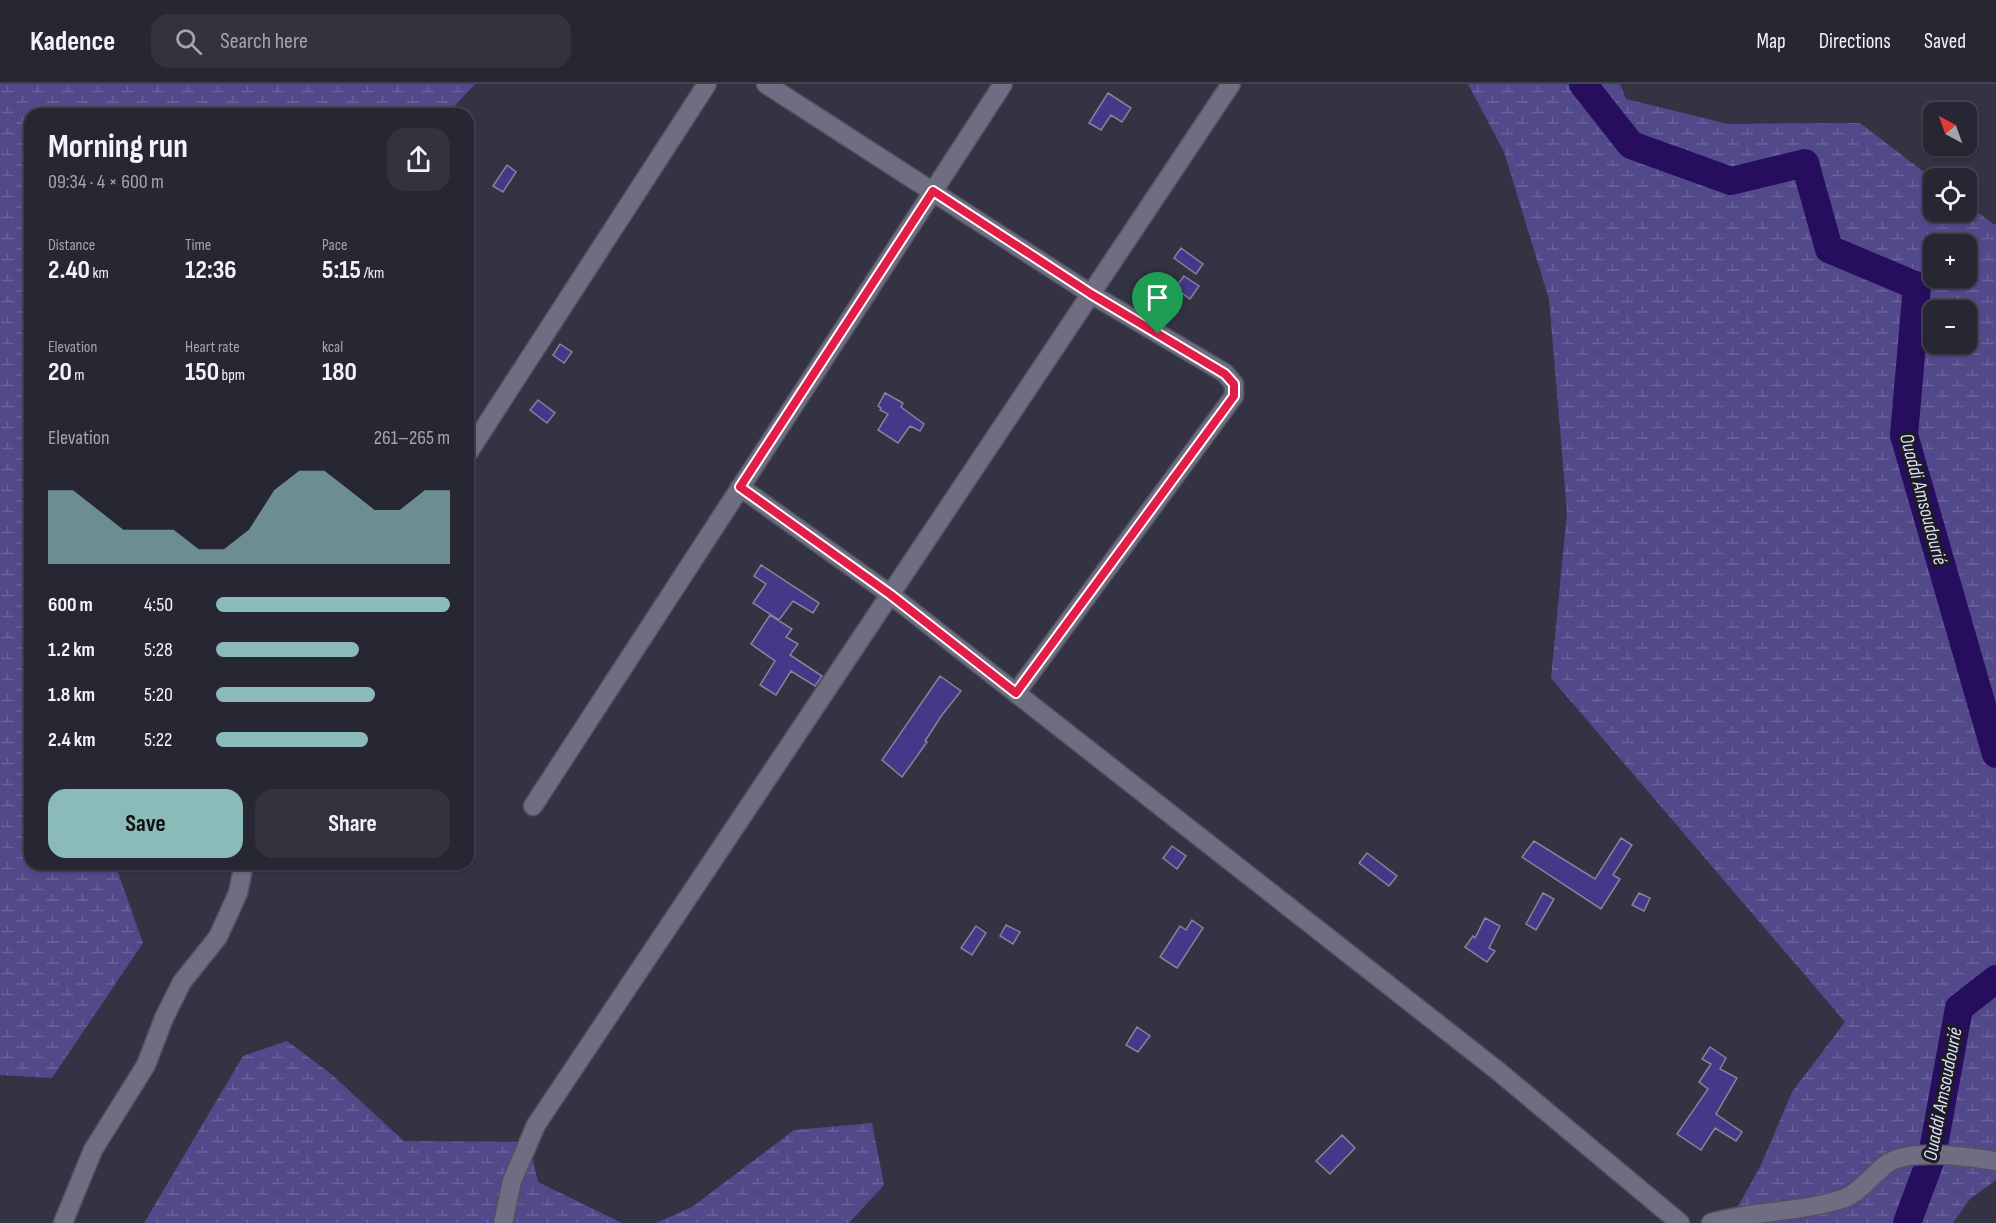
<!DOCTYPE html>
<html lang="en">
<head>
<meta charset="utf-8">
<style>
  :root { --surface:#272633; --page:#33323f; --text:#f1f3f6; --muted:#a4a5ac; --line:#43434e; --accent:#8bbbb9 }
  body { margin:0; font-family:"Sofia Sans Condensed",sans-serif; background:var(--page); color:var(--text); height:100vh; display:flex; flex-direction:column; font-size:22px; white-space:nowrap }
  * { box-sizing:border-box; margin:0 }
  p { font-size:20px; color:var(--muted) }
  .icon { flex:none; width:33px; height:33px; fill:none; stroke:currentColor; stroke-width:2; stroke-linecap:round; stroke-linejoin:round }
  .map { position:relative; flex:1; overflow:hidden }
  .drawer { position:absolute; left:24px; top:24px; width:450px; height:762px; display:flex; flex-direction:column; background:var(--surface); border-radius:18px; box-shadow:0 2px 4px #0004,0 0 0 2px var(--line) }
  .drawer>* { flex:none }
  .needle { width:39px; rotate:319deg }
  .tools { position:absolute; left:1923px; top:18px; display:grid; gap:12px }
  .tools a { display:grid; place-items:center; width:54px; height:54px; border-radius:12px; background:var(--surface); box-shadow:0 2px 4px #0004,0 0 0 2px var(--line); font-size:30px }
  .pin { position:absolute; display:grid; place-items:center; width:51px; height:51px; color:#fff; margin:-62px -26px; border-radius:50% 50% 50% 0; rotate:-45deg; box-shadow:0 0 6px #0007 }
  .pin .icon { rotate:45deg }
  .round { display:grid; place-items:center; flex:none; width:63px; height:63px; border-radius:18px; background:var(--page) }
  .headline { display:flex; align-items:center; justify-content:space-between; height:102px; padding:0 24px }
  h1 { font-size:33px; font-weight:700; line-height:45px }
  .stats { display:grid; grid-template-columns:repeat(3,1fr); gap:9px; height:102px; padding:6px 24px }
  .stats div { display:grid; align-content:center }
  .stats b { font-size:26px; font-weight:700 }
  .stats small { font-size:16px; font-weight:400 }
  .stats p { font-size:16px }
  .chart { height:168px; padding:12px 24px }
  .chart p { display:flex; justify-content:space-between }
  .chart svg { width:100%; height:108px; margin-top:6px; fill:var(--accent); opacity:.7 }
  .primary-button { display:flex; gap:12px; margin-top:auto; padding:12px 24px }
  .primary-button a { flex:1; height:69px; border-radius:18px; background:var(--accent); color:#111; font-size:24px; font-weight:700; line-height:69px; text-align:center }
  .primary-button a+a { background:var(--page); color:var(--text) }
  ul { padding:0 24px; list-style:none; font-size:20px }
  li { display:grid; grid-template-columns:96px 72px 1fr; align-items:center; height:45px }
  li i { height:15px; border-radius:8px; background:var(--accent) }
  header { display:flex; align-items:center; gap:36px; box-sizing:border-box; height:84px; padding:0 30px; background:var(--surface); border-bottom:2px solid var(--line) }
  header strong { font-size:28px }
  nav { display:flex; gap:33px; margin-inline-start:auto; font-size:21px }
  .search { width:420px; height:54px; background:var(--page); display:flex; align-items:center; gap:15px; box-sizing:border-box; padding:0 21px; border-radius:18px; color:var(--muted); font-size:22px }
  .map>svg:first-child { display:block }
  .wetland { fill:url(#wetland-marsh); fill-rule:evenodd }
  .lines { fill:none; stroke-linecap:round; stroke-linejoin:round }
  .river { stroke:#260d5e; stroke-width:28 }
  .building { fill:#463889; stroke:#858499; stroke-width:1.5 }
  .minor-casing { stroke:#535160; stroke-width:21 }
  .minor { stroke:#6e6d81; stroke-width:18 }
  .route-casing { stroke:#fff; stroke-width:12 }
  .route { stroke:#e11d48; stroke-width:8 }
  .labels { text-anchor:middle; stroke-width:6; stroke-linejoin:round; paint-order:stroke }
  .water-label { font-size:20px; font-style:italic; fill:#dfdef5; stroke:#1c1c24 }
</style>
</head>
<body>
<header>
<strong>Kadence</strong>
<div class="search"><svg class="icon" aria-label="search" viewBox="0 0 24 24"><circle cx="10" cy="10" r="6"/><path d="M15 15l6 6"/></svg>Search here</div>
<nav><a>Map</a><a>Directions</a><a>Saved</a></nav>
</header>
<div class="map">
<svg width="1996" height="1139" viewBox="0 0 1996 1139">
  <defs>
    <pattern id="wetland-marsh" width="20" height="14" patternUnits="userSpaceOnUse" patternTransform="scale(1.5)"><rect width="20" height="14" fill="#52498b"/><path d="M1 5h8M5 5V1M11 12h8M15 12V8" fill="none" stroke="#6a629b"/></pattern>
  </defs>
  <rect width="100%" height="100%" fill="#343344"/>
  <path class="wetland" d="M0,0H475L447,30H30V780H115L143,859L52,994L0,991Z
    M1468,0H1620L1626,15L1728,40L1860,39L1933,95L1934,128H1966L1967,120L1993,140H1996V1096L1970,1115L1953,1139H1735L1732,1133L1760,1083L1792,1008L1845,938L1551,594L1567,428L1549,215L1504,68ZM1934,160H1966V194H1934ZM1934,226H1966V260H1934Z
    M287,957L331,990L404,1057L529,1058L538,1098L622,1139H144L243,972Z
    M872,1039L884,1101L849,1139H656L692,1123L794,1046Z"/>
  <g class="lines">
    <path class="river" d="M1583,0L1631,61L1731,97L1805,79L1829,165L1917,202L1904,351L1996,670
      M1907,1139L1932,1072L1959,924L1996,895"/>
  </g>
  <path class="building" d="M1108,9L1131,24L1122,38L1111,31L1101,46L1089,39Z
    M507,81L516,88L503,108L493,102Z
    M1181,164L1203,180L1196,190L1174,174Z
    M1184,192L1199,202L1190,215L1175,204Z
    M560,260L572,268L564,279L553,271Z
    M885,309L903,319L901,323L924,340L920,347L910,342L898,359L878,346L888,330L880,326L881,324L878,322Z
    M538,316L555,329L547,339L530,326Z
    M761,481L819,519L813,529L793,517L779,536L753,519L766,500L754,492Z
    M770,531L792,545L786,553L798,560L790,571L822,592L815,602L791,587L776,611L760,601L775,577L751,560Z
    M940,592L961,607L942,631L925,657L927,658L902,693L882,676Z
    M1621,754L1632,761L1613,791L1620,795L1601,825L1522,773L1534,757L1595,795Z
    M1172,762L1186,772L1177,785L1163,774Z
    M1367,769L1397,792L1389,802L1359,779Z
    M1543,809L1554,815L1536,846L1526,840Z
    M1639,809L1650,814L1644,827L1632,821Z
    M1485,834L1500,842L1489,864L1495,867L1487,878L1465,863L1473,852L1475,854Z
    M1192,836L1203,844L1177,884L1160,873L1180,842L1186,846Z
    M1006,841L1020,848L1013,860L1000,852Z
    M976,842L986,849L972,871L961,864Z
    M1137,943L1150,952L1138,968L1126,961Z
    M1710,963L1726,974L1720,985L1737,994L1716,1030L1742,1048L1736,1057L1715,1044L1701,1066L1677,1050L1708,1005L1699,998L1711,980L1702,975Z
    M1342,1051L1355,1064L1330,1090L1316,1077Z"/>
  <g class="lines">
    <g class="minor-casing">
      <path id="minor" d="M766,0L1091,210L1225,289L1234,300V312L1016,609
        M468,369L707,0
        M740,403L891,511L1498,987L1680,1139
        M533,722L1003,0
        M63,1139L93,1066L146,981L164,934L182,898L218,853L238,809L244,780
        M503,1139L512,1097L536,1041L1231,0
        M1711,1139C1755,1126 1801,1129 1845,1114C1859,1109 1875,1088 1888,1079C1912,1064 1968,1073 1996,1077"/>
    </g>
    <use href="#minor" class="minor"/>
  </g>
  <g class="lines">
    <g class="route-casing">
      <path id="route" d="M933,107L1091,210L1225,290L1234,300V312L1016,609L891,511L740,403Z"/>
    </g>
    <use href="#route" class="route"/>
  </g>
  <g class="labels">
    <g class="water-label">
      <text transform="translate(1924 415) rotate(75)" y="7">Ouaddi Amsoudourié</text>
      <text transform="translate(1942 1010) rotate(-79)" y="7">Ouaddi Amsoudourié</text>
    </g>
  </g>
</svg>
<div class="tools">
<a><svg class="needle" viewBox="-14 -14 28 28"><path d="M0-13l5 13h-10z" fill="#e53935"/><path d="M0 13l5-13h-10z" fill="#a4a5ac"/></svg></a>
<a><svg class="icon" aria-label="locate" viewBox="0 0 24 24"><circle cx="12" cy="12" r="6"/><path d="M12 2v4M12 18v4M2 12h4M18 12h4"/></svg></a>
<a>+</a>
<a>−</a>
</div>
<div class="pin" style="left:1158px;top:250px;background:#1e9e55"><svg class="icon" aria-label="arrive" viewBox="0 0 24 24"><path d="M6 21V4h12l-3 4 3 4H6"/></svg></div>
<section class="drawer">
<div class="headline"><div><h1>Morning run</h1><p>09:34 · 4 × 600 m</p></div><a class="round"><svg class="icon" aria-label="share" viewBox="0 0 24 24"><path d="M12 15V3M7 8l5-5 5 5M5 13v7h14v-7"/></svg></a></div>
<div class="stats">
<div><p>Distance</p><b>2.40<small> km</small></b></div>
<div><p>Time</p><b>12:36</b></div>
<div><p>Pace</p><b>5:15<small> /km</small></b></div>
</div>
<div class="stats">
<div><p>Elevation</p><b>20<small> m</small></b></div>
<div><p>Heart rate</p><b>150<small> bpm</small></b></div>
<div><p>kcal</p><b>180</b></div>
</div>
<div class="chart"><p><span>Elevation</span>261–265 m</p>
<svg viewBox="0 0 160 44" preserveAspectRatio="none"><path d="M0 44V14L10 14L20 22L30 30L40 30L50 30L60 38L70 38L80 30L90 14L100 6L110 6L120 14L130 22L140 22L150 14L160 14V44z"/></svg>
</div>
<ul>
<li><b>600 m</b>4:50<i style="width:100%"></i></li>
<li><b>1.2 km</b>5:28<i style="width:61%"></i></li>
<li><b>1.8 km</b>5:20<i style="width:68%"></i></li>
<li><b>2.4 km</b>5:22<i style="width:65%"></i></li>
</ul>
<div class="primary-button"><a>Save</a><a>Share</a></div>
</section>
</div>
</body>
</html>
